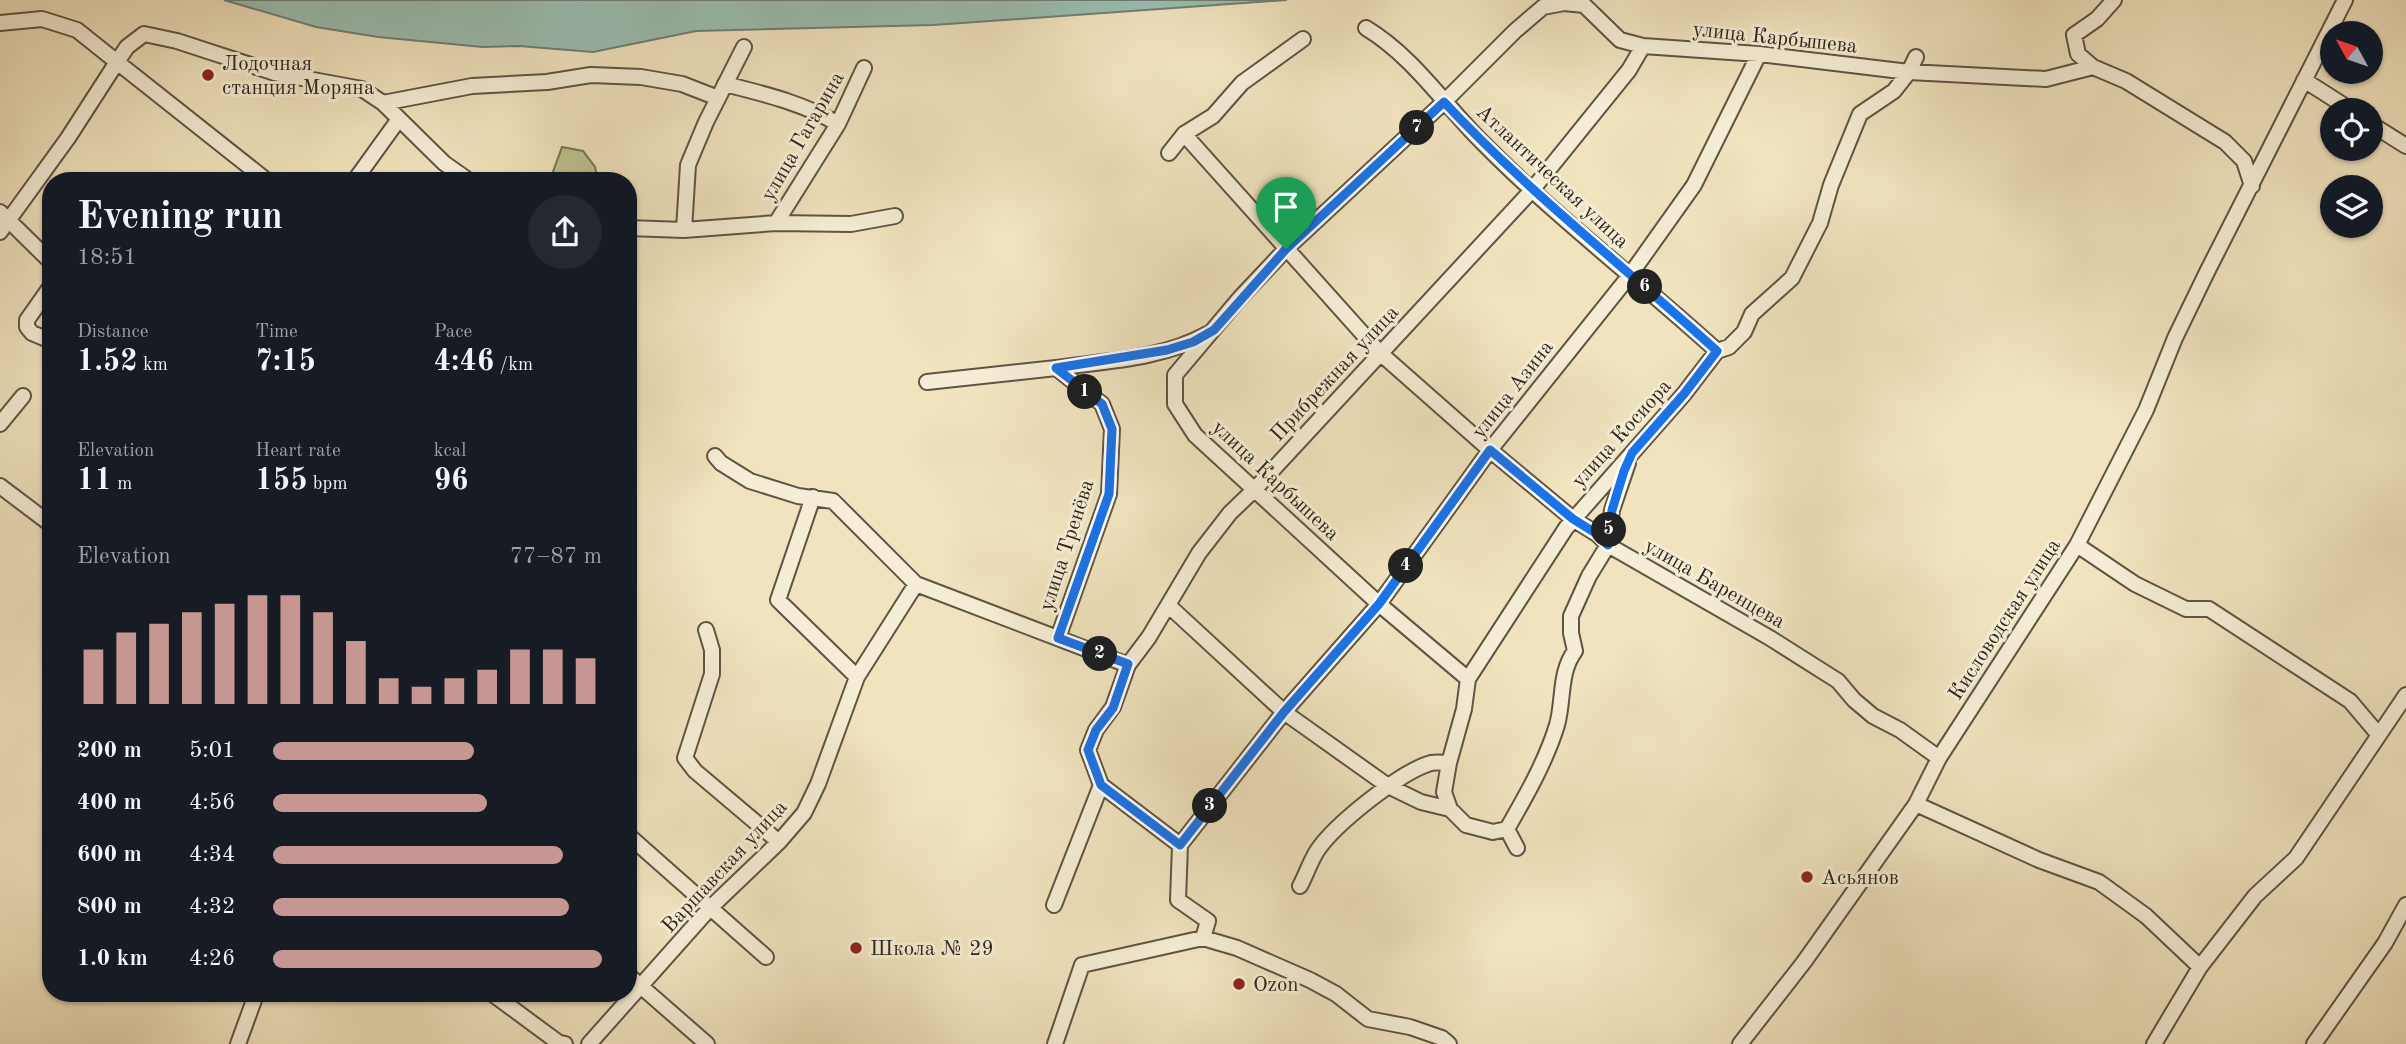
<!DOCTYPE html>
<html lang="en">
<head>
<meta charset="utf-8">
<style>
  :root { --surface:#171b24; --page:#242831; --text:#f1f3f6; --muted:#9ea1a6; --accent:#c59692 }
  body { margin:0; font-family:"Old Standard TT",serif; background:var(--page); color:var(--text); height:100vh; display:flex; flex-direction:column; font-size:26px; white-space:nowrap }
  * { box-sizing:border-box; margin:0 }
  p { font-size:23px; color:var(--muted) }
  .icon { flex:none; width:38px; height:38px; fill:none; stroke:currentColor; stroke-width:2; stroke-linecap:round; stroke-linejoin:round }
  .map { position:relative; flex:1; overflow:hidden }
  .drawer { position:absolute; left:42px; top:172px; width:595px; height:830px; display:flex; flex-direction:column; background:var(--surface); border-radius:28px; box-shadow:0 2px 5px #0004 }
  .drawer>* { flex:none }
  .needle { width:46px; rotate:310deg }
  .tools { position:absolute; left:2320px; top:21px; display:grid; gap:14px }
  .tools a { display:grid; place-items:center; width:63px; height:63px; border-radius:50%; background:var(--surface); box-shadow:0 2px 5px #0004; font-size:35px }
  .pin { position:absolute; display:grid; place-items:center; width:60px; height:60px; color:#fff; margin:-72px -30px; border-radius:50% 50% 50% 0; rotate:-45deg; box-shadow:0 0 7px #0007 }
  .pin .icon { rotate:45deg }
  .km { position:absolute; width:35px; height:35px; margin:-18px; border-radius:50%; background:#222; color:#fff; font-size:19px; line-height:35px; text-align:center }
  .round { display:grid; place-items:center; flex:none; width:74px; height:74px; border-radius:37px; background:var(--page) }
  .head { display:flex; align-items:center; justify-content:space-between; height:119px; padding:0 35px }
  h1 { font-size:38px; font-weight:700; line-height:52px }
  .stats { display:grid; grid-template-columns:repeat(3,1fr); gap:10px; height:119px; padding:7px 35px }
  .stats div { display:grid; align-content:center }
  .stats b { font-size:30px; font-weight:700 }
  .stats small { font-size:19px; font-weight:400 }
  .stats p { font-size:19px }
  .chart { height:196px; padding:14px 35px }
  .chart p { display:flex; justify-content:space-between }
  .chart svg { width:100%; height:126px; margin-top:7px; stroke:var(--accent); stroke-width:6 }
  ul { padding:0 35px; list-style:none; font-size:23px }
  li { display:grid; grid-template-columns:112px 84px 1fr; align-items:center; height:52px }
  li i { height:18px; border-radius:9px; background:var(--accent) }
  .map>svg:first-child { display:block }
  .green { fill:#bdc38f; stroke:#767454; stroke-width:2 }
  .water { fill:#9abeb1; stroke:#6f8075; stroke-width:2 }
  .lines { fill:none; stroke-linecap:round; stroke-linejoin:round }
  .minor-casing { stroke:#5f5443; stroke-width:18 }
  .minor { stroke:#f5edd5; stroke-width:14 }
  .route-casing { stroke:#fff; stroke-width:14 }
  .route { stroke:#1a73e8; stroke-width:9 }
  .poi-dot { fill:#8f2418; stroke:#f5edd5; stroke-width:2.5 }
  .labels { text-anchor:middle; stroke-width:6; stroke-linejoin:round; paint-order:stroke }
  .street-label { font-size:21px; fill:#2f241a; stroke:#f5edd5 }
  .poi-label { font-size:21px; fill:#2f241a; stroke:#f5edd5; text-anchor:start }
</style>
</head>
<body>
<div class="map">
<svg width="2406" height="1044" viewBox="0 0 2406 1044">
  <rect width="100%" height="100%" fill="#f0e3be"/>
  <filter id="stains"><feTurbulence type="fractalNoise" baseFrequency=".00286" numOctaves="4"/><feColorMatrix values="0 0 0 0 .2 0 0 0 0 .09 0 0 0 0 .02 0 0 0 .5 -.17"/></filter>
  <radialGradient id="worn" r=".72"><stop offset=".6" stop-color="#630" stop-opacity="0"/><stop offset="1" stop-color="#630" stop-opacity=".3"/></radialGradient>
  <path class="green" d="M562,147L583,151L595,167L598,180H550Z"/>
  <path class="water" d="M224,0H1287L933,25L696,31L593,52L519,46L483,47L378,37L316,27Z"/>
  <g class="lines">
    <g class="minor-casing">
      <path id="minor" d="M0,23L42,19L77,30L117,62L127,47L144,34L177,41L275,73L362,89L383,103L444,163L468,180
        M1366,28C1414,57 1445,106 1484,144C1557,218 1640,281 1717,351
        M2093,67L2078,54L2074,35L2097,19L2114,0
        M2304,80L2351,110
        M725,84C764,94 803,103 838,124
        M383,103L472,86L547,82L591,75L641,77L682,84L718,98
        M2371,124L2406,146
        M1184,134L1380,353L1490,450L1573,519L1597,534L1608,545L1770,638L1838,681L1854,700L1873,716L1900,730L1939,758
        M1169,153L1184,134L1213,116L1242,83L1303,39
        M355,180L399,119
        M0,212L51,262
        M776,223L838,124L864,68
        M628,228L684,230L688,165L706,122L744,47
        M684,230L776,223L851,224L895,216
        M0,232L68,138L117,62L266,180
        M51,286L27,320V327L32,333L51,341
        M1056,368C1106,361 1162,359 1207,334
        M927,382L1056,368L1102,404L1112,429L1109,494L1058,638
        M0,424L23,396
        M715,456L721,463L750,481L798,496L833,501L916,584L1128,665
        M0,486L49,523
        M813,497L778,600L857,677
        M2077,545L2135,584L2186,609H2209L2350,701L2378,734
        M1168,605L1284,712L1388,786L1421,802L1450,809L1466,825L1493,832L1507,829
        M706,630L712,650V674L685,758L695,771L779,842
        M1468,679L1379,604L1195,435L1175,404V375L1239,299L1286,249L1444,102L1515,31L1543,7L1564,3L1584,5L1620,40L1643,46L1759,54L1909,72L2046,79L2093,67L2126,81L2225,142L2244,161L2252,186
        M1449,763L1444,792L1450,809
        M1101,785L1180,845
        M1916,804L2039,860L2099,882L2146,916L2200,967
        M628,835L766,957
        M1517,848L1507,829C1526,796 1546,761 1557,725C1564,700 1559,672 1575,651L1571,633V616L1589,576L1608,545L1612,510L1628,463
        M1300,886C1306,875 1310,862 1317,851C1334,825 1398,774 1428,764C1434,761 1442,763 1449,763L1464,709L1468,679L1566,528L1684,394L1717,351L1729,347L1744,332L1752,314L1792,278L1820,223L1831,185L1860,114L1894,91L1909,72L1916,57
        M1054,905L1101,785L1088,750L1096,730L1113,707L1128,665L1149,637L1199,553L1230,513L1255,489L1532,190L1629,70L1643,46
        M1203,938L1208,921L1178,900L1180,845L1284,712L1379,604L1490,450L1630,275L1694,185L1759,54
        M628,975L707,1044
        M490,992L559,1043L565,1044
        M238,1044L257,992
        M589,1044L710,908L779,842L804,813L818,784L857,677L916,584
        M1055,1044L1082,965L1203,938L1237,948L1310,980L1336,994L1368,1019L1410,1027L1442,1038L1449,1044
        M1740,1044L1804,962L1916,804L1939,758L2077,545L2146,410L2175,338L2207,272L2345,0
        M2154,1044L2200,967L2255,896L2296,858L2406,695
        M2314,1044L2385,943L2406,905"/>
    </g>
    <use href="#minor" class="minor"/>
  </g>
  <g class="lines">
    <g class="route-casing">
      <path id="route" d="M1444,102C1528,192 1626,268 1717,351L1684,394L1632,453L1624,471L1612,510L1608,545L1597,534L1573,519L1490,450L1379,604L1284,712L1180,845L1101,785L1088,750L1096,730L1113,708L1128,664L1058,638L1109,494L1112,429L1102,404L1056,368L1167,350L1193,342L1214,330L1286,249Z"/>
    </g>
    <use href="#route" class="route"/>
  </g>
  <g class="poi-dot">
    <circle cx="208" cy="75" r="7"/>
    <circle cx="1807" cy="877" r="7"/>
    <circle cx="856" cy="948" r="7"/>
    <circle cx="1239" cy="984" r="7"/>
  </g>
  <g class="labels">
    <g class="street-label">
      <text transform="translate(1775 37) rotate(6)" y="7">улица Карбышева</text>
      <text transform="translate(802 136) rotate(-60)" y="7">улица Гагарина</text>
      <text transform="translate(1553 176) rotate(43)" y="7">Атлантическая улица</text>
      <text transform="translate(1334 373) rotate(-47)" y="7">Прибрежная улица</text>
      <text transform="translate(1512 389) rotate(-52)" y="7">улица Азина</text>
      <text transform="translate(1621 433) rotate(-48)" y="7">улица Косиора</text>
      <text transform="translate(1276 480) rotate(43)" y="7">улица Карбышева</text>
      <text transform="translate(1066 545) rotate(-72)" y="7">улица Тренёва</text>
      <text transform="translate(1715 583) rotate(30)" y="7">улица Баренцева</text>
      <text transform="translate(2004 619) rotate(-57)" y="7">Кисловодская улица</text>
      <text transform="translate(724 866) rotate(-47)" y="7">Варшавская улица</text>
    </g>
    <g class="poi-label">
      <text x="222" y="70">Лодочная<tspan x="222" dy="24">станция Моряна</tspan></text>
      <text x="1821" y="884">Асьянов</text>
      <text x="870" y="955">Школа № 29</text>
      <text x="1253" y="991">Ozon</text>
    </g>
  </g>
  <rect width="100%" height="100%" filter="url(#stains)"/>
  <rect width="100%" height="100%" fill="url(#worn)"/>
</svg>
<div class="tools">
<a><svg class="needle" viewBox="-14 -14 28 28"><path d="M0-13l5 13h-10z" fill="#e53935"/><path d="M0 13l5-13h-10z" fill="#9ea1a6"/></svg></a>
<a><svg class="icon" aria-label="locate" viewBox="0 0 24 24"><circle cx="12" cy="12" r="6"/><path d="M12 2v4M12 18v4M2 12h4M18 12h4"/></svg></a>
<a><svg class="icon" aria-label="layers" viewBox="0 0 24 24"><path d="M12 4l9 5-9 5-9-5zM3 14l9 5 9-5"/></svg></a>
</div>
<div class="pin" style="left:1286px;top:249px;background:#1e9e55"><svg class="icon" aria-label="arrive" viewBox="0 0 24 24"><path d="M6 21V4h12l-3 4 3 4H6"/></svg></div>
<b class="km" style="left:1085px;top:392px">1</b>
<b class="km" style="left:1100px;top:654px">2</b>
<b class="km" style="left:1210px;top:806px">3</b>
<b class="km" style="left:1406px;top:566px">4</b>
<b class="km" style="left:1609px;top:530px">5</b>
<b class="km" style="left:1645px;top:287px">6</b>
<b class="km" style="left:1417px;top:128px">7</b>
<section class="drawer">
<div class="head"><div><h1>Evening run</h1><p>18:51</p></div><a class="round"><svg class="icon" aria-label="share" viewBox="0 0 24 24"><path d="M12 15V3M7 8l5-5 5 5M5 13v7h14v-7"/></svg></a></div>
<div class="stats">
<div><p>Distance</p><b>1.52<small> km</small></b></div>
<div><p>Time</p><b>7:15</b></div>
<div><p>Pace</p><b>4:46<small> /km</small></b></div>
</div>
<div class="stats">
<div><p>Elevation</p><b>11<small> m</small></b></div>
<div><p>Heart rate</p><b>155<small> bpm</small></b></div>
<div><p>kcal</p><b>96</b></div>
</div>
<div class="chart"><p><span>Elevation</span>77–87 m</p>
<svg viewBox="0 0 160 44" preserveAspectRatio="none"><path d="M5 44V25M15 44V19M25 44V16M35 44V12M45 44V9M55 44V6M65 44V6M75 44V12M85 44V22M95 44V35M105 44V38M115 44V35M125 44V32M135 44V25M145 44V25M155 44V28"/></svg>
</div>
<ul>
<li><b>200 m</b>5:01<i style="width:61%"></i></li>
<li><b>400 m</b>4:56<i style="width:65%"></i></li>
<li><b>600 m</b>4:34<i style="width:88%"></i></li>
<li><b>800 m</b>4:32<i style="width:90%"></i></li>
<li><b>1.0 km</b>4:26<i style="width:100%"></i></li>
</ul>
</section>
</div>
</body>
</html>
